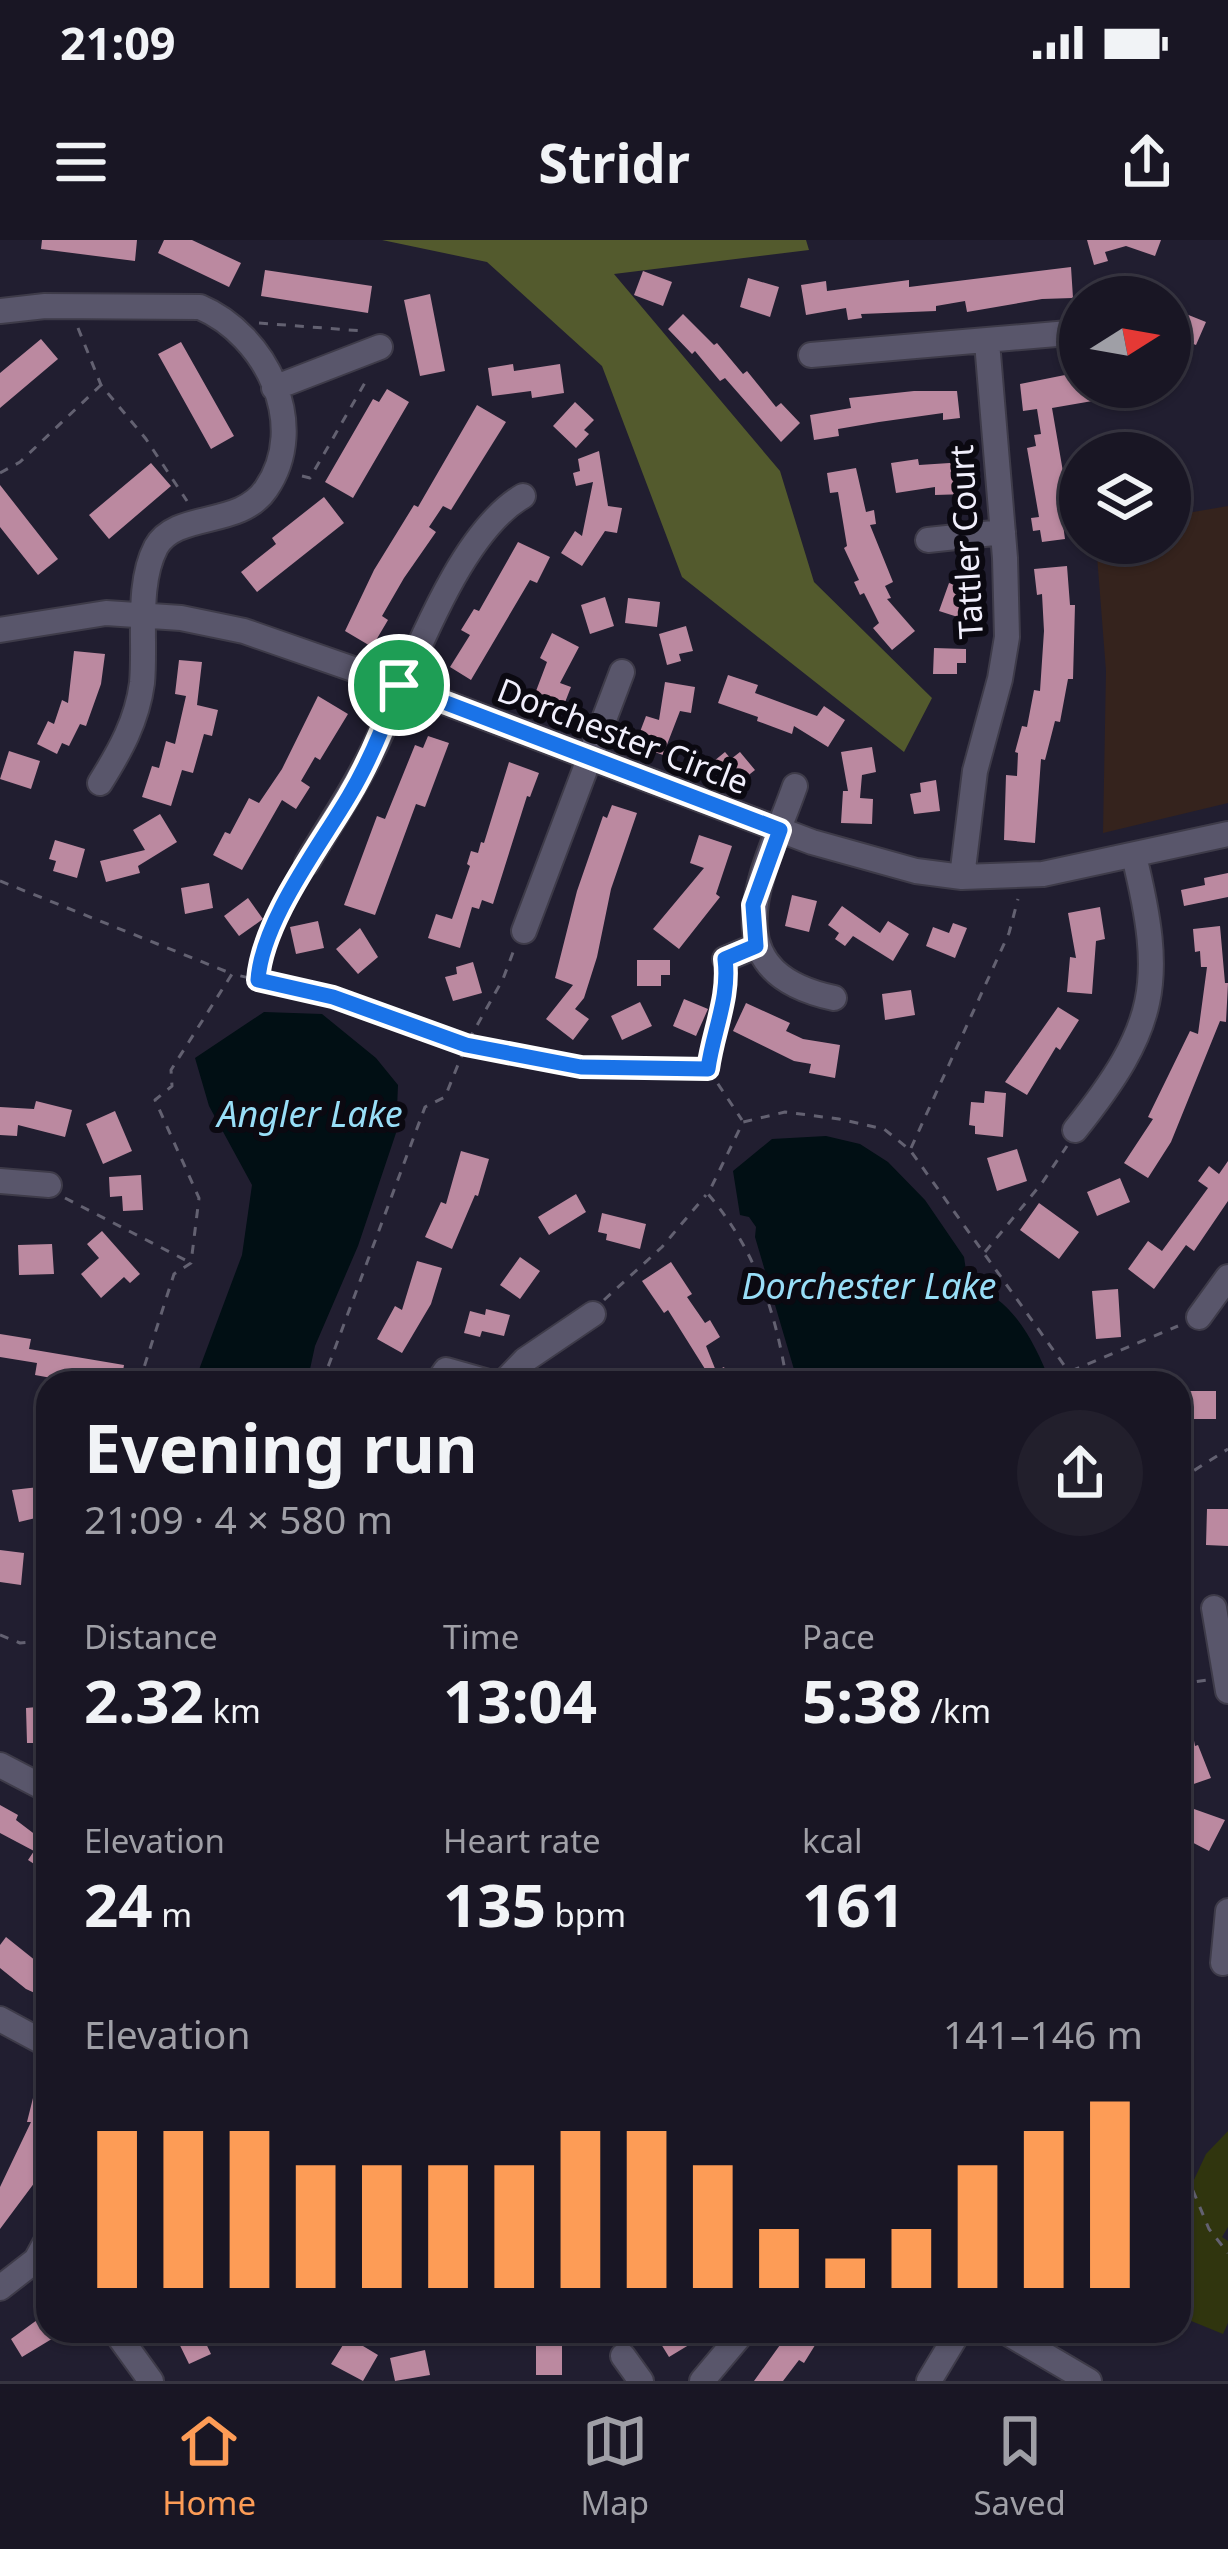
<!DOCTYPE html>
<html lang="en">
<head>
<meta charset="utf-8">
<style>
  :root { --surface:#191624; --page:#221f2c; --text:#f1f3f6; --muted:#9f9fa6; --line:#373541; --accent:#fd9c56 }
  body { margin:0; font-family:"Noto Sans",sans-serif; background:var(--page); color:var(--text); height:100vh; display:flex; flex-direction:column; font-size:45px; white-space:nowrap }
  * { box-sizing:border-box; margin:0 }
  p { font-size:39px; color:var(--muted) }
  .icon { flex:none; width:66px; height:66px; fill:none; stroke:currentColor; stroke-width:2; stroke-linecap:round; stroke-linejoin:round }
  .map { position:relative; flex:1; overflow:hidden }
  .drawer { position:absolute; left:36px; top:1131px; width:1155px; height:972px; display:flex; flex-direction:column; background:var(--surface); border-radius:36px; box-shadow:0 3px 9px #0004,0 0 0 3px var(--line) }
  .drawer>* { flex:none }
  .needle { width:78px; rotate:79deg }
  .controls { position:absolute; left:1059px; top:36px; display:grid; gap:24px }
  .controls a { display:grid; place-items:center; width:132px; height:132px; border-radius:50%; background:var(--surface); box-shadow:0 3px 9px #0004,0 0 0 3px var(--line); font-size:60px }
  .pin { position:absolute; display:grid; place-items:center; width:102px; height:102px; color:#fff; margin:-51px; border:6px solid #fff; border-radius:50%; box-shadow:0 3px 12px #0007 }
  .round { display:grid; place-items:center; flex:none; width:126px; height:126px; border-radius:63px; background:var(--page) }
  .headline { display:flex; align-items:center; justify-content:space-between; height:204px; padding:0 48px }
  h1 { font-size:66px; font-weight:700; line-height:90px }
  .figures { display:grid; grid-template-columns:repeat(3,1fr); gap:18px; height:204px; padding:12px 48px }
  .figures div { display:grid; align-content:center }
  .figures b { font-size:60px; font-weight:700 }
  .figures small { font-size:33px; font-weight:400 }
  .figures p { font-size:33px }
  .chart { height:336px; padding:24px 48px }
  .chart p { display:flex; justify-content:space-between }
  .chart svg { width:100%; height:216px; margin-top:12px; stroke:var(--accent); stroke-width:6 }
  .status { display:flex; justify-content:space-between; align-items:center; height:84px; padding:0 60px; background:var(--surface); direction:ltr }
  .status svg { height:33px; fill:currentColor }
  header { display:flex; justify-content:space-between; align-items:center; height:156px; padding:0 48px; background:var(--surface); font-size:54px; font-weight:700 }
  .dock { display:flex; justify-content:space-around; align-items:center; height:168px; border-top:3px solid var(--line); background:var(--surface); font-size:33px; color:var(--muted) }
  .dock a { display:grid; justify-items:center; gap:6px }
  .dock .on { color:var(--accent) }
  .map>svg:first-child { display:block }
  .education { fill:#35231d }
  .green { fill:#30350e }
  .forest { fill:#535a2d }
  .water { fill:#010f14 }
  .building { fill:#bb89a0 }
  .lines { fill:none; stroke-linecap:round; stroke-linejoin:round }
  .minor-casing { stroke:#3e3b49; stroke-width:28 }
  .path { stroke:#636171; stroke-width:3; stroke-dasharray:9 9; stroke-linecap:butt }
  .minor { stroke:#59566b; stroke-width:24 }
  .route-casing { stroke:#fff; stroke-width:24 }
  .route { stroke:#1a73e8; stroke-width:15 }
  .labels { text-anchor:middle; stroke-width:12; stroke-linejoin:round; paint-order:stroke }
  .street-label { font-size:33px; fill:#f1effc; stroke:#0b0911 }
  .water-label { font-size:36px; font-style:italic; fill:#98def7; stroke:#0b0911 }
</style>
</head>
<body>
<div class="status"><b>21:09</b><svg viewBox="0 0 49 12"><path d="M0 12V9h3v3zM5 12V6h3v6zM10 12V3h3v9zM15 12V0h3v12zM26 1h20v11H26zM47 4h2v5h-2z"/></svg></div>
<header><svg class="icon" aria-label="menu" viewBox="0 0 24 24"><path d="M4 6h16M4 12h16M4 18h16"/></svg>Stridr<svg class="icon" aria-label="share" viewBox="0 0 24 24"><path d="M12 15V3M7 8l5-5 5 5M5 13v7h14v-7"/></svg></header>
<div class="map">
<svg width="1228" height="2141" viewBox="0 0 1228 2141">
  <rect width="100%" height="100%" fill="#211e30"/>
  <path class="education" d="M1228,266V563L1103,593L1106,431L1096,303H1170V276Z"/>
  <path class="green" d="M1228,1891V1987L1222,1997L1228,2001V2083L1223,2094L1179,2076V1972L1206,1914Z"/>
  <path class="forest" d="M382,0H806L809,10L614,34L780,231L814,342L932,458L904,512L682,337L602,126L487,22Z"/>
  <path class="water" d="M264,772L322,774L376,818L398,845L396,893L358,1006L315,1106L307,1143H194L242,1015L252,945L209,866L195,818Z
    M826,896L860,904L888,922L925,960L964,1017L968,1044C1014,1059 1033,1100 1051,1143H798L755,997L756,987L749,977L740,975L733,931L772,899Z"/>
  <path class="building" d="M42,0H137L135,21L41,9Z
    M164,0H192L241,23L229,47L158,13Z
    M1087,0H1161L1155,16L1126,6L1105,12L1108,21L1094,25Z
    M1071,27L1073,58L1042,59L967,72L965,61L936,66V71L861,74L862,78L848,80L846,68L806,75L801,45L826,41L827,51L909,40V47Z
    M265,30L372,46L368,73L261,56Z
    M643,31L672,42L663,66L634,55Z
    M748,38L779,47L770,77L740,67Z
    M430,54L445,131L420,136L404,60Z
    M1176,70L1206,82L1196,105L1170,95Z
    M683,74L714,105L717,103L743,134L747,131L776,167L781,163L800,183L781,202L725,138L720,141L695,111L692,114L668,89Z
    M41,99L58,119L0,168V133Z
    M181,102L234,196L211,209L158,114Z
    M513,124L514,131L560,124L564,153L532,158L531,151L492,156L488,128Z
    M1080,132V147H1130V165L1104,166V159L1052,168L1067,255L1059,256L1065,299L1042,302L1040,290L1033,291L1031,278L1039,277L1027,208L1036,206L1034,195L1041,194L1037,169L1023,171L1020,144Z
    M387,149L409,162L353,258L325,242L373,159L379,162Z
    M914,151H957L960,178L943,180V173L879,182L838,189L839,196L814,200L810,175L851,168L849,158Z
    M575,162L594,180L584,190L589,194L576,208L553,186Z
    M477,165L506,182L451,270L443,266L429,287L436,292L404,338L382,376L388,380L372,407L345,391L374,330L414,265L418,267Z
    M599,211L608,266L622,268L617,293L605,291L582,326L561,313L575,291L582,296L593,242L576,246L573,233L580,231L578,219Z
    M918,219L919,225L965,222L967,254L935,255V247L896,253L891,223Z
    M151,223L171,246L109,299L89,275Z
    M856,228L866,272L874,270L876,284L870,285L893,342L885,346L891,358L887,359L915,391L892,410L873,388L879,383L864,353L860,355L854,342L859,340L844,308L847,306L838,252L830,253L827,233Z
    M0,245L58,319L38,335L0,287Z
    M324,257L344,283L257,352L241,332L276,304L272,298Z
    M518,302L550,317L537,343L530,340L471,440L450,427L470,395L461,390L474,369L479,371Z
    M1067,326L1070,365H1075L1073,439H1068L1060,482L1055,481L1045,520L1041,519L1035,603L1004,600L1006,535L1017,536L1018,513L1015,512L1022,486L1027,487L1034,450L1040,451L1044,391L1042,354L1037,355L1034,329Z
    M949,343L973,351L964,379L939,371Z
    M605,357L614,386L590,394L581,365Z
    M628,358L660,362L657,387L625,383Z
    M686,386L693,411L679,414L681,421L667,425L659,394Z
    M552,393L579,407L560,443L571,447L562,470L533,459L547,422L540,418Z
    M934,408L966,409V423H957V434H933Z
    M74,411L105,414L101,444L86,486L80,484L69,506L62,503L57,514L37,504L48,481L54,484L62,460L68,463Z
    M179,420L202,422L197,465L218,470L212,496L204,494L193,533L182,530L171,566L142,557L152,526L159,528L166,501L175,504L186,456L175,454Z
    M728,435L758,445L755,453L817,476L824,466L845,480L828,507L794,486L792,494L757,481L758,477L718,463Z
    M665,442L695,447L691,473L680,471L663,515L635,505L646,476L659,480Z
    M318,456L348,474L320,520L315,517L301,541L310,547L296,569L282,560L242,630L213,615L225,592L230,594L249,558L259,563L282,529Z
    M428,496L449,503L425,567L416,564L375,675L344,665L377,576L385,579L415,505L423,508Z
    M872,507L876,532L862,535L860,558L873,559L872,584L841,583L843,551H848L841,512Z
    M9,511L40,521L31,549L0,539Z
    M725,512L731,519L740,512L755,530L735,546L714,521Z
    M509,522L539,533L530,557L527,556L493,664L482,660L479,669L472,667L460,708L428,698L436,674L452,679L470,626L467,624L471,611L478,613L481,602L484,603Z
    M936,540L940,571L914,574L910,554L921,552L920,543Z
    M612,565L637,573L611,649L597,717L584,758L575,769L589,779L573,800L546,779L573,745L555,738L577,651L603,576L607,578Z
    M160,574L177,602L138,626L140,633L106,642L100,621L145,610L133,590Z
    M699,595L732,606L716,654L720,657L679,709L653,689L704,628L690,623Z
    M55,600L85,609L77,638L53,631L56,621L49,619Z
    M1228,633V657L1184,666L1181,650L1205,645L1204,638Z
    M209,643L213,668L185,674L181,648Z
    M792,655L817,661L809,692L785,686Z
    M248,658L263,679L239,696L224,676Z
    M842,666L880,693L888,681L909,694L893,721L853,696L845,706L835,699L839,693L828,685Z
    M1100,667L1105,699L1096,701L1092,754L1067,752L1070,717L1076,718L1068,673Z
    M318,681L324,708L296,714L290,687Z
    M953,683L967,688L955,718L926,706L933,687L949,693Z
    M1220,686L1225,743H1228L1226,782L1220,781L1171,902L1148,938L1124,923L1153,879L1148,877L1190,791L1198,794L1207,727H1201L1200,711L1195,712L1193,689Z
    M360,688L378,717L358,734L336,709Z
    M637,720H670V735H661V746H637Z
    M473,722L482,753L453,761L445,737L457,734L456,727Z
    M911,750L915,775L885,780L882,754Z
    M684,759L708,769L696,796L673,786Z
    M640,762L652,786L622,800L611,776Z
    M746,763L790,783L786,791L803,799L840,805L835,838L809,833L811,824L794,821L733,791Z
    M1058,767L1079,780L1060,810L1056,807L1027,855L1005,842Z
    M985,851L1006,853L1003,897L975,894V886L969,885L971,862L984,863Z
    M36,861L72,870L65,897L18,885L17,896L0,895V867L34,869Z
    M115,871L132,911L103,924L86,884Z
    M1017,909L1027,941L997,951L987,918Z
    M461,911L489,919L478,956L475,955L452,1009L425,997L441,962L446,964Z
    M1228,921V961L1194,1011L1186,1005L1154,1049L1128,1029L1148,1001L1162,1011L1208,948L1198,941L1209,926L1219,934Z
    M141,935L143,970L123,971L122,956L110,957L109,937Z
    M1120,938L1130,962L1097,976L1087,952Z
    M576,954L586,972L549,995L538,977Z
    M1039,963L1079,992L1059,1019L1020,990Z
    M602,973L646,984L640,1009L606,1000L607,994L598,992Z
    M102,991L140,1034L130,1043L124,1037L101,1058L81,1034L99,1018L87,1004Z
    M52,1004L54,1034L19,1035L18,1005Z
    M520,1017L540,1031L520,1059L500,1045Z
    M417,1021L442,1028L431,1064L402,1113L377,1099L395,1066L402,1070Z
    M671,1022L692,1054L687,1057L705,1083L710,1080L720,1097L706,1106L716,1131L724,1127L731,1143H687L701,1136L699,1131L705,1129L668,1070L664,1073L642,1041Z
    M1118,1049L1121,1097L1096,1099L1092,1051Z
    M486,1069L510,1075L504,1096L482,1091L480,1097L464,1093L470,1071L485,1075Z
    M0,1094L31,1099L29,1109L124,1125L121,1143H79L35,1135L37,1123L0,1117Z
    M1183,1151H1216V1179H1183Z
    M48,1246V1275L19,1282L12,1250Z
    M1207,1269H1228V1306L1206,1305Z
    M0,1310L24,1313L21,1345L0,1342Z
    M48,1417V1503H27L26,1468L37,1467L34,1418Z
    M1179,1458H1186L1195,1506L1198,1505L1211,1538L1185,1547L1179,1532Z
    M0,1565L18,1575L16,1580L41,1599L48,1588V1633L28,1620L34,1611L0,1593Z
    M1194,1569L1225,1580L1209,1611L1180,1596Z
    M6,1697L36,1721L33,1725L48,1731V1759L26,1749L0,1728V1705Z
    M36,1846L48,1849V1912L35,1942L0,1989V1947L31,1882H27Z
    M48,2072V2091H65L22,2117L11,2099Z
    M173,2091H200L211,2114L189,2124Z
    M529,2091H572V2103H562V2135H536V2104H529Z
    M653,2091H712L669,2117Z
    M790,2091H817L812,2099L817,2102L804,2123L799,2120L783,2141H754Z
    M348,2097L378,2115L363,2141L331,2124Z
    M425,2110L430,2135L395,2141L390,2118Z"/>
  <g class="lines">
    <g class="minor-casing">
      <path id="minor" d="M0,71L45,66L200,67C266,95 310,185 266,249C240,288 176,271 156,307C136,345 146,401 142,443C137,481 120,511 100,543
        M811,115L1080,92
        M274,148L380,107
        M928,300L1003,292
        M0,390L106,373L181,378L244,391L399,445L812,602L916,631L962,637L1043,634L1228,594
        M795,546C766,629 704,730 834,758
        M307,623C329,585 354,550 373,510C408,440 454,296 523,256
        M962,637L975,531L1000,439L1007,397L1005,318L987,102
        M524,691L622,432
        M725,719L756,706
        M1075,890C1158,786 1165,743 1134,616
        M0,941L49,945
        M1199,1077L1228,1037
        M437,1143L446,1130L492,1143
        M503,1143L525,1120L593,1074
        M1214,1368L1228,1451
        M0,1525L48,1550
        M1223,1723L1228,1671
        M0,1779L48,1805
        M0,2048L36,2020L48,1998
        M115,2091L151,2141
        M1004,2091L1089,2141
        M623,2116L641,2141
        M702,2141L744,2091
        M929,2141L959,2091"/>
    </g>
    <path class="path" d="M259,83L363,91
      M78,88L101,145L146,199L187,261
      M0,233L20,222L101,145
      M302,236L310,238L366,141
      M0,641L230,733
      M258,738L260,713L296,642
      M728,741L708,829L742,880
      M911,908L1009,693L1018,659
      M65,958L189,1022
      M985,1012L1042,943L1067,906
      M604,1060L662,1007L706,955
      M1071,1131L1178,1086
      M139,1143L174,1034L191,1023L199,958L155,860L172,846L171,830L232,734L333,757L466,805L581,827L708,829
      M322,1143L425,867L445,857L466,805L503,739L515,707
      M787,1143C776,1072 755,1009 708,954L743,882L785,872L839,879L884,889L910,910L1069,1132L1070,1143
      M1179,1240L1228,1209
      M0,1395L20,1403L48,1401
      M1179,1444L1207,1440
      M1179,1917L1209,1989L1228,2013"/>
    <use href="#minor" class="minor"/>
  </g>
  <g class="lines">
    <g class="route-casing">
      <path id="route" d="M399,445L780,590L753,665L756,706L725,719C730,758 713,791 708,829L581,827L466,805L333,757L258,740C262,681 319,607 349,556C370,521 385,484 399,445Z"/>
    </g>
    <use href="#route" class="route"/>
  </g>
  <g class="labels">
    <g class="street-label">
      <text transform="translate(966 302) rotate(-93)" y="12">Tattler Court</text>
      <text transform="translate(623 496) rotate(21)" y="12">Dorchester Circle</text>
    </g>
    <g class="water-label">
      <text x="310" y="887">Angler Lake</text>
      <text x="869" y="1059">Dorchester Lake</text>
    </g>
  </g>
</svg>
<div class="controls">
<a><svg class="needle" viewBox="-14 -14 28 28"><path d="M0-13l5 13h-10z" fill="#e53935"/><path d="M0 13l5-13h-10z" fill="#9f9fa6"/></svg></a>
<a><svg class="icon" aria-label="layers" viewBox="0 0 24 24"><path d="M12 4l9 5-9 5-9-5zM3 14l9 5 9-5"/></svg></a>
</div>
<div class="pin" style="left:399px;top:445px;background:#1e9e55"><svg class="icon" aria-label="arrive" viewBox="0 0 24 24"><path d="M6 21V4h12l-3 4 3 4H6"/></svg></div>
<section class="drawer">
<div class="headline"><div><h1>Evening run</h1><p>21:09 · 4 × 580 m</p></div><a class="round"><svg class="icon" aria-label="share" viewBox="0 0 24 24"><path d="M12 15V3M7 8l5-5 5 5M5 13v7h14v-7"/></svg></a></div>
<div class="figures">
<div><p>Distance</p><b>2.32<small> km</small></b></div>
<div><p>Time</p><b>13:04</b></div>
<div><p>Pace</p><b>5:38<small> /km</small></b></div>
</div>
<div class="figures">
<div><p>Elevation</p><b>24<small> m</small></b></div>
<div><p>Heart rate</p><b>135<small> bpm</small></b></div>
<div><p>kcal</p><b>161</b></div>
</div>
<div class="chart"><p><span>Elevation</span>141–146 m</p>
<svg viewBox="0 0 160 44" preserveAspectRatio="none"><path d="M5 44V12M15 44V12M25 44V12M35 44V19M45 44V19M55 44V19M65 44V19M75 44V12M85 44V12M95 44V19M105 44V32M115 44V38M125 44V32M135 44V19M145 44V12M155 44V6"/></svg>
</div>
</section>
</div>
<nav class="dock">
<a class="on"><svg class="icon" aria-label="home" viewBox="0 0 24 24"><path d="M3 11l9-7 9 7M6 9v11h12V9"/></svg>Home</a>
<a><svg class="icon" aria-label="map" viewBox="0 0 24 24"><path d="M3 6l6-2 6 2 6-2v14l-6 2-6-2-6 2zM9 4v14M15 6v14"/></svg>Map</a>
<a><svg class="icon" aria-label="saved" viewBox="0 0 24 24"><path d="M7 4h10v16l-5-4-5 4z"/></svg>Saved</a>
</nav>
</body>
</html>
